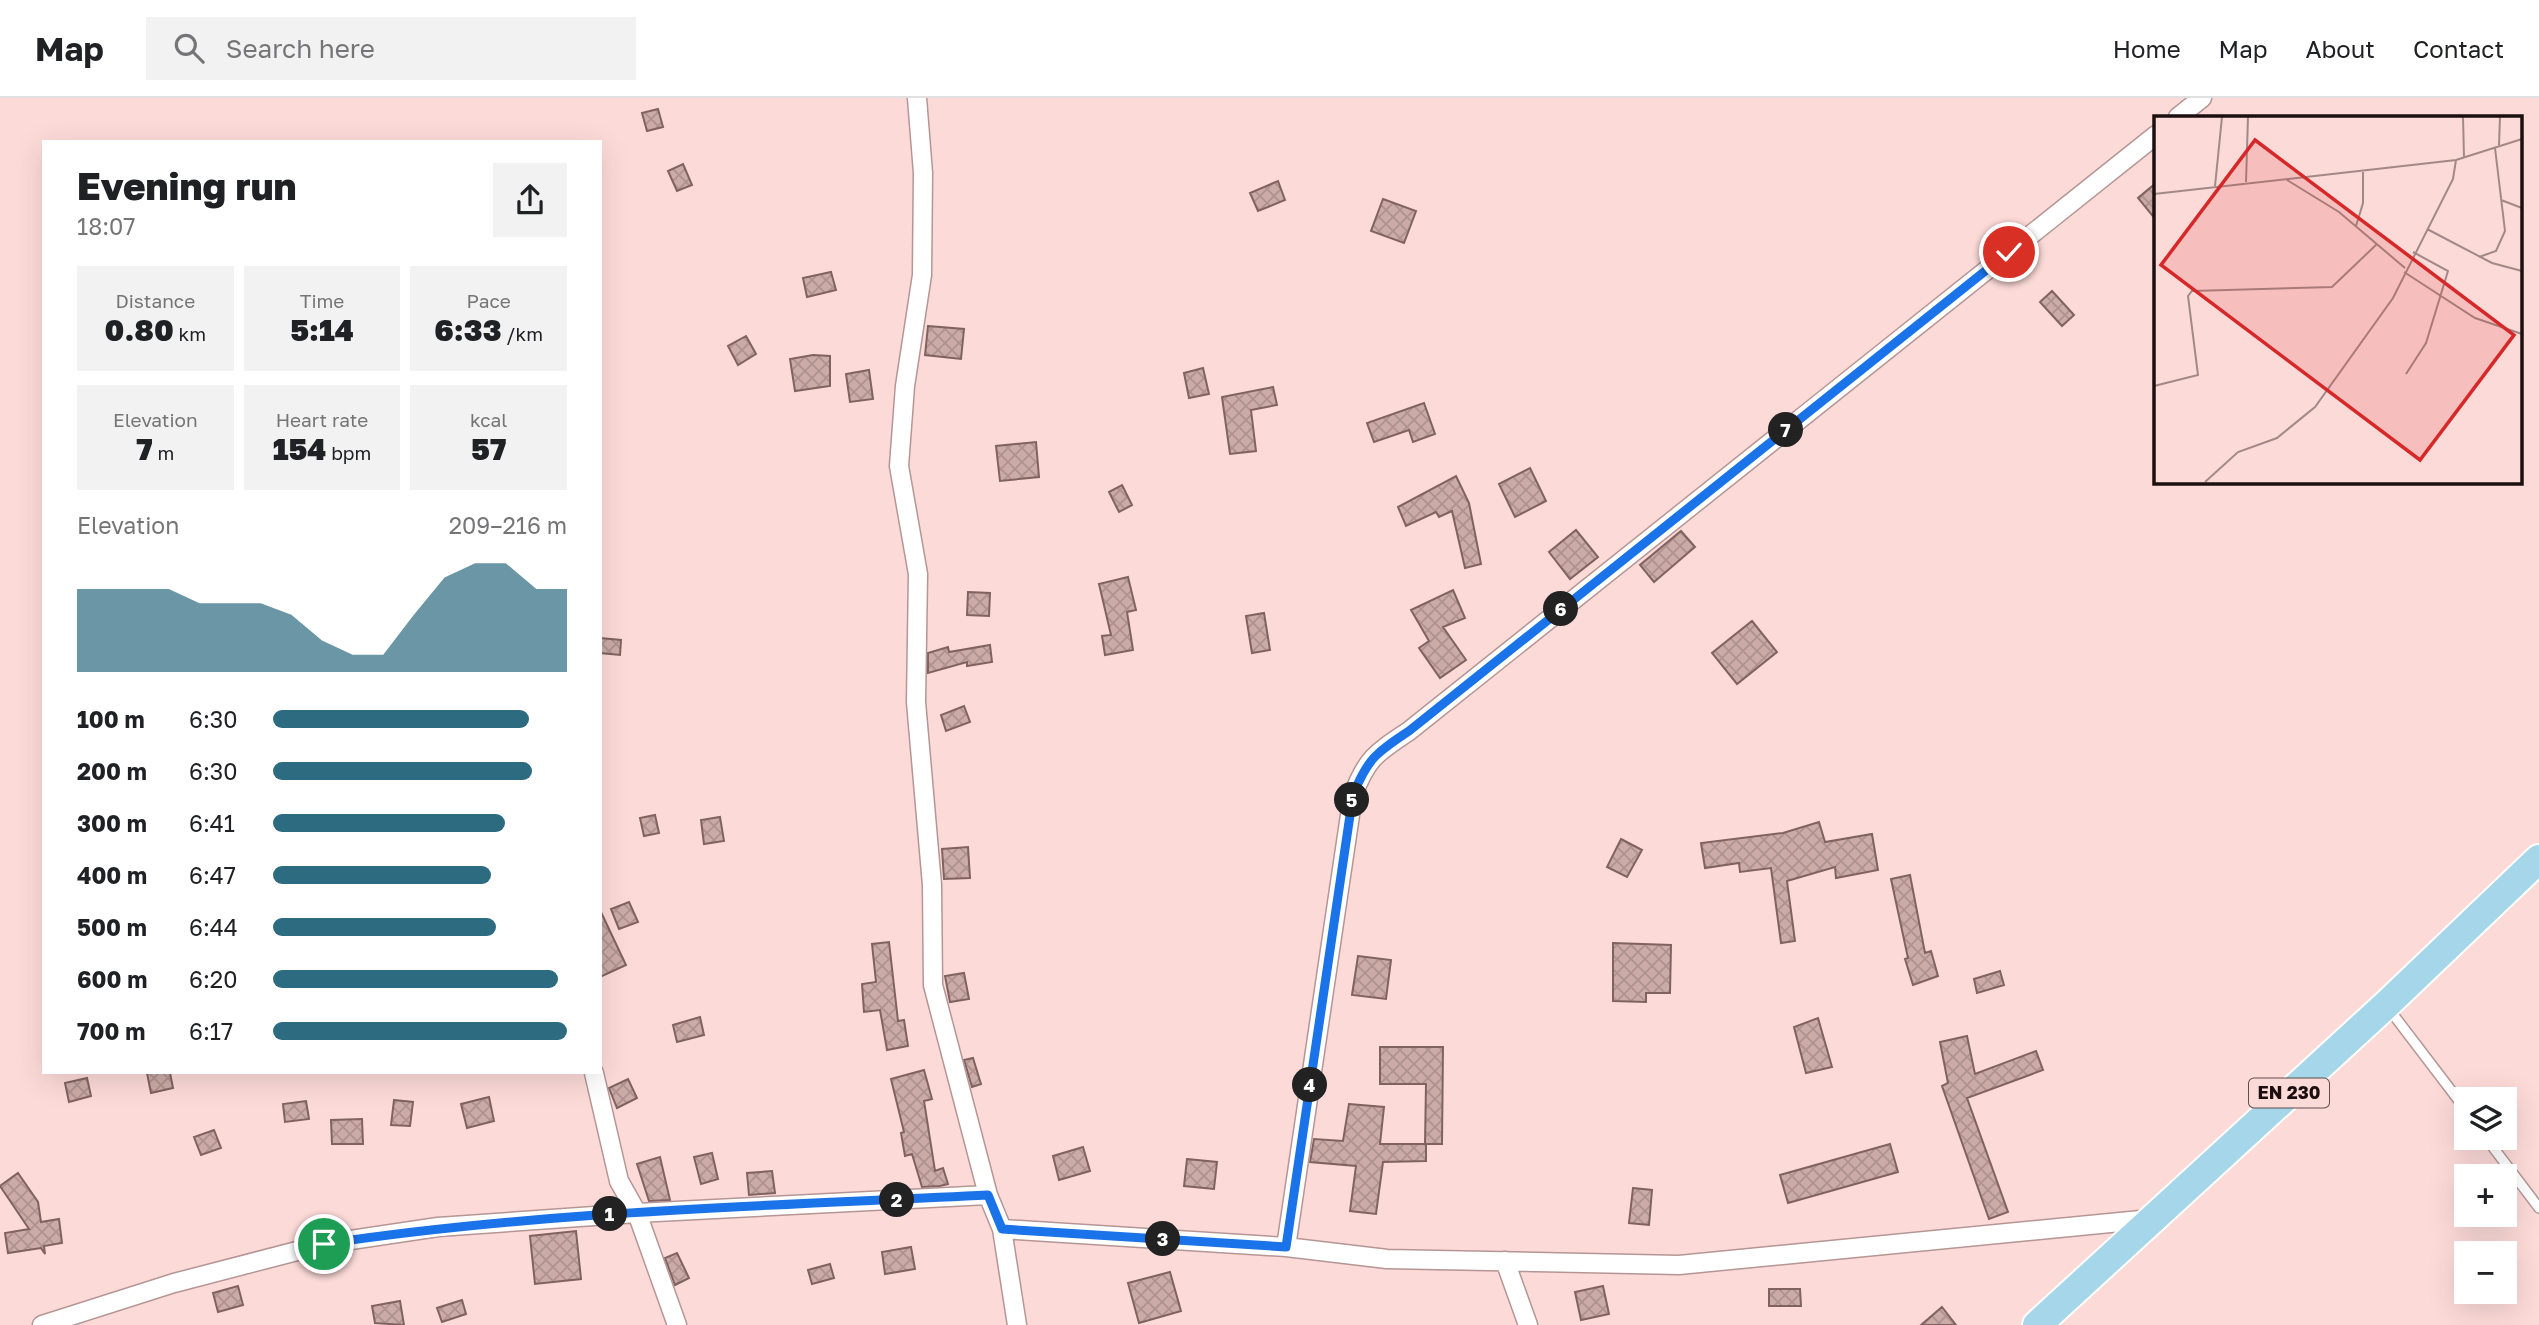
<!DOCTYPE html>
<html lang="en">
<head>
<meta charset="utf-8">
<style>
  :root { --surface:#fff; --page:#f2f2f2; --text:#202124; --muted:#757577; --line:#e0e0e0; --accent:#2d6b81 }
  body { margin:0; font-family:"Golos Text",sans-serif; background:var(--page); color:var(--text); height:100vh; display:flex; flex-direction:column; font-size:26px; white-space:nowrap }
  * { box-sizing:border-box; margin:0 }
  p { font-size:23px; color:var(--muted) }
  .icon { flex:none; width:38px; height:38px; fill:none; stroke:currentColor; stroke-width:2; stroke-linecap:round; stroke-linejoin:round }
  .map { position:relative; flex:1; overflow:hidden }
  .details { position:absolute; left:42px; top:42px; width:560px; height:934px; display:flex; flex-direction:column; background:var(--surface); border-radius:0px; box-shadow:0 7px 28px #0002 }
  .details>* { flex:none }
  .fabs { position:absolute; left:2454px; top:989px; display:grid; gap:14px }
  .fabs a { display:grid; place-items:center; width:63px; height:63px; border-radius:0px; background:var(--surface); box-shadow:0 7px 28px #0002; font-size:35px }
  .pin { position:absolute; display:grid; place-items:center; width:60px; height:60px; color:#fff; margin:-30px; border:4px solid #fff; border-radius:50%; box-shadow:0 2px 7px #0007 }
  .km { position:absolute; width:35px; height:35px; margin:-18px; border-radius:50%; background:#222; color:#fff; font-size:19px; line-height:35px; text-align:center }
  .round { display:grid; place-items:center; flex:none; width:74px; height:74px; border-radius:0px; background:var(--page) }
  .overview { display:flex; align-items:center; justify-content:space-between; height:119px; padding:0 35px }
  h1 { font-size:38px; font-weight:800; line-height:52px }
  .figures { display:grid; grid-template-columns:repeat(3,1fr); gap:10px; height:119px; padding:7px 35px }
  .figures div { display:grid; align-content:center; border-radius:0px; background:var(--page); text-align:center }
  .figures b { font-size:30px; font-weight:800 }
  .figures small { font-size:19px; font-weight:400 }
  .figures p { font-size:19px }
  .chart { height:196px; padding:14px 35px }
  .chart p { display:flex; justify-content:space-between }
  .chart svg { width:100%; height:126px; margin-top:7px; fill:var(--accent); opacity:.7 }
  ul { padding:0 35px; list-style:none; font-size:23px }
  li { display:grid; grid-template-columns:112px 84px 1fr; align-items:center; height:52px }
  li i { height:18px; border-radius:9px; background:var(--accent) }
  header { display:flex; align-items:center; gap:42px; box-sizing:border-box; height:98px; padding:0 35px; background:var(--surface); border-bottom:2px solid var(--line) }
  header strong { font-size:33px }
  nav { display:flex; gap:38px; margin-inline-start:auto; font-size:24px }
  .search { width:490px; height:63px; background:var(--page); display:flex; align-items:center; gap:18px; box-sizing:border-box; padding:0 24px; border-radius:0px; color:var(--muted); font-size:26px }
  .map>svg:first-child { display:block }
  .building { fill:url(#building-cross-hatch); stroke:#806361; stroke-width:2 }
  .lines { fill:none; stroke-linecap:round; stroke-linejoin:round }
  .service-casing { stroke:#b59694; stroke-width:12 }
  .minor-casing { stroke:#b59694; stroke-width:21 }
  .primary-casing { stroke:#fff; stroke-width:32 }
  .service { stroke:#fff; stroke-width:9 }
  .minor { stroke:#fff; stroke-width:18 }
  .primary { stroke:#a5d6e9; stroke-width:28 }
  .route-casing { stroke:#fff; stroke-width:14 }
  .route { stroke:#1a73e8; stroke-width:9 }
  .labels { text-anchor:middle; stroke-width:5; stroke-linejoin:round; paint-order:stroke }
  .shield { fill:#fcdad8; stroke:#5e4d4b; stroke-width:2 }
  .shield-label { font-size:18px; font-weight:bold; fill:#1b100f }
  .inset-road { fill:none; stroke:#a28988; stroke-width:2 }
  .view { fill:#d62828; fill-opacity:0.15; stroke:#d62828; stroke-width:3.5 }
  .inset-edge { fill:none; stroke:#1b100f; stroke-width:3.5 }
</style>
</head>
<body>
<header>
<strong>Map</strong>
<div class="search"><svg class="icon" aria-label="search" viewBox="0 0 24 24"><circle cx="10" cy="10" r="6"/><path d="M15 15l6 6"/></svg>Search here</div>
<nav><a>Home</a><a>Map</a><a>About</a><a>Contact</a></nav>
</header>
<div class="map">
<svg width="2539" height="1227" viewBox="0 0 2539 1227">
  <defs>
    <pattern id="building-cross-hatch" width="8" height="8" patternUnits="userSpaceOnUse" patternTransform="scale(1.75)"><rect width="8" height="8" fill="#cbaba8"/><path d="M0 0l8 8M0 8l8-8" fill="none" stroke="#ae928f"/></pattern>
  </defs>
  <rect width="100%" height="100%" fill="#fcdad8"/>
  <path class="building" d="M658,11L663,29L647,33L642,15Z
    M683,66L692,87L677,93L668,73Z
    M1278,83L1285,102L1258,113L1250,95Z
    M2156,85V122L2138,100Z
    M1383,101L1416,113L1404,145L1371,133Z
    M831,174L836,192L807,199L803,180Z
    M2052,193L2074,217L2062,228L2040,204Z
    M928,228L964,231L961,261L925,257Z
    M746,238L756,256L738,267L728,248Z
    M813,257L830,258V288L795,293L790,261Z
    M1203,270L1209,296L1189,300L1184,275Z
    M869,272L873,301L850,304L846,276Z
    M1273,289L1277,307L1251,312L1256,353L1230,356L1222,299Z
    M1424,305L1435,336L1413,344L1409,332L1374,344L1367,325Z
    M1036,344L1039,379L1000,383L996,348Z
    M1530,370L1546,403L1515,419L1499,386Z
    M1456,378L1469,405L1481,466L1465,470L1452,413L1439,419L1436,414L1406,428L1398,409Z
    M1122,387L1132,407L1119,414L1109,394Z
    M1576,432L1598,459L1570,481L1549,454Z
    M1681,433L1695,449L1654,484L1640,467Z
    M1128,479L1136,512L1127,514L1133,552L1105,557L1102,538L1111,537L1099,486Z
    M1453,492L1465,520L1443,529L1466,562L1440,580L1419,550L1429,543L1411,512Z
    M968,494L990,495L989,518L967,517Z
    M1264,515L1270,552L1252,555L1246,518Z
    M1752,523L1777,554L1737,586L1712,555Z
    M600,540L621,542L620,557L600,555Z
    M990,547L992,564L967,568V564L928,575V555L948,549L949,554Z
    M964,608L970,624L946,633L941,617Z
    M655,717L659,735L644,738L640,720Z
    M720,719L724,743L704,746L701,722Z
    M1819,724L1825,744L1872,736L1878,772L1836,780L1835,769L1787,783L1795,843L1781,845L1771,770L1740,774L1739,765L1705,770L1701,745L1783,735Z
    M1621,741L1642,752L1627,779L1607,769Z
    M968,749L970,780L944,781L942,751Z
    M1910,777L1925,855L1931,853L1938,878L1913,887L1905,861L1908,860L1891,781Z
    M629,804L638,824L619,831L611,811Z
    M600,812L626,867L600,879Z
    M889,844L898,923L904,922L908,948L887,952L880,912L864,914L862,886L876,884L872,846Z
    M1613,845L1671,847L1670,895H1646V904L1613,903Z
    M1358,858L1391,862L1386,901L1352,897Z
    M2000,873L2004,887L1977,895L1974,881Z
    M964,875L969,901L950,904L945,878Z
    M700,919L704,937L677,944L673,927Z
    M1818,920L1832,969L1806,975L1794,929Z
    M1967,938L1975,976L2036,953L2043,972L1967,1000L2008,1114L1989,1121L1942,988L1948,985L1940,944Z
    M1380,949H1443L1442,1046H1425L1426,986H1380Z
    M973,960L981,986L972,989L964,962Z
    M924,972L932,1001L924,1003L935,1073L943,1070L948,1086L940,1088L922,1089L912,1056L905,1058L901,1035L904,1034L891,981Z
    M147,975H170L173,990L151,995Z
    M87,980L91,998L69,1004L65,985Z
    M628,981L637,1000L617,1010L609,990Z
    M489,999L494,1023L467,1030L461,1006Z
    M394,1002L413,1004L410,1028L391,1027Z
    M306,1003L309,1021L285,1024L283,1006Z
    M1349,1006L1384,1009L1380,1046H1426V1063L1383,1064L1376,1116L1350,1113L1356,1068L1310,1064L1314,1041L1343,1043Z
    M362,1021L363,1046H332L331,1022Z
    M214,1032L221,1050L201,1057L194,1039Z
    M1890,1046L1898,1074L1788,1105L1780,1077Z
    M1083,1049L1090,1073L1059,1082L1053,1058Z
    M712,1055L718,1081L701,1086L694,1059Z
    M660,1059L670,1102L649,1103L637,1066Z
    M1187,1061L1217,1064L1214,1091L1184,1088Z
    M772,1073L775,1095L749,1097L747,1075Z
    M18,1075L38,1104L41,1124L59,1121L62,1145L44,1148L45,1156L41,1150L8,1155L5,1135L29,1131L0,1088Z
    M1633,1090L1652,1092L1649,1127L1629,1125Z
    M576,1133L581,1181L535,1186L530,1138Z
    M911,1149L915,1171L885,1176L882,1154Z
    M677,1155L689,1180L675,1187L665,1160Z
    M830,1166L834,1180L812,1186L808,1172Z
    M1170,1174L1181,1213L1139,1225L1128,1185Z
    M238,1188L243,1207L218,1214L213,1195Z
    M1603,1188L1609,1216L1581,1222L1575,1194Z
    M1769,1191H1800L1801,1208H1769Z
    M462,1202L466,1216L442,1224L437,1210Z
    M400,1203L404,1227L375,1225L372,1208Z
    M1942,1209L1956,1227H1921Z"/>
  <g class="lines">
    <g class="service-casing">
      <path id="service" d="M2389,911L2466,1012
        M2486,1040L2539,1110"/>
    </g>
    <g class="minor-casing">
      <path id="minor" d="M917,0L923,75L922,177L905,288L899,368L918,476L916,604L932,787L933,887L988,1097L1002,1131L1017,1227
        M2178,19L2202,0
        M594,975L619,1083L637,1115L677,1227
        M1002,1131L1286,1149L1387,1161L1679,1167L2151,1121
        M1286,1149L1353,697C1367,660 1376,655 1409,633L2156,37
        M1505,1163L1528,1227
        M42,1227L174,1185L324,1146L438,1129L637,1115L988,1097"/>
    </g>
    <g class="primary-casing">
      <path id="primary" d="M2037,1227L2386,907L2539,761"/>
    </g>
    <use href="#service" class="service"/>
    <use href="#minor" class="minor"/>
    <use href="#primary" class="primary"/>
  </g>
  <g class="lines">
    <g class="route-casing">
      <path id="route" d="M324,1146C544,1113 766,1108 988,1097L1002,1131L1286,1149L1353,697C1368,660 1376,655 1409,633L2009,154"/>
    </g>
    <use href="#route" class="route"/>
  </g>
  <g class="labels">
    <rect class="shield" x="2249" y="980.5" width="80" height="29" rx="5"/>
    <g class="shield-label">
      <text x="2289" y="1001">EN 230</text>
    </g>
  </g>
  <g transform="translate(2154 18)">
    <rect width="368" height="368" fill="#fcdad8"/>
    <path class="inset-road" d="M309,1L310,41M345,29L346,1M133,64L185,96L251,152M92,66L94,1M61,70L68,1M0,78L302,44L368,23M347,84L368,92M202,110L209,87V56M273,113L338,147L368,155M325,141L342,135L351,115L341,32M250,156L321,202L368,218M252,258L272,227L294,155L259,136M0,270L44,259L34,180L38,175L178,171L223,128M51,366L84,336L123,322L161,291L239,182L299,63L302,44"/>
    <path class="view" d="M101,24L360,219L266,344L7,149Z"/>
    <rect width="368" height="368" class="inset-edge"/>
  </g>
</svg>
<div class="fabs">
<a><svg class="icon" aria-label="layers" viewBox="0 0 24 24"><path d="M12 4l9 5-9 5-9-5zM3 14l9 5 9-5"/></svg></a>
<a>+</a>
<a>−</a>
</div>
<div class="pin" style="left:324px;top:1146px;background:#1e9e55"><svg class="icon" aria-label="arrive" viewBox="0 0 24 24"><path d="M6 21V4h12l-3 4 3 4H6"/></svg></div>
<div class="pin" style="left:2009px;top:154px;background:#d93025"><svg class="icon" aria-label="check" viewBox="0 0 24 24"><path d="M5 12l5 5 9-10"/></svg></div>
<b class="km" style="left:610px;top:1116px">1</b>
<b class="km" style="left:897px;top:1102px">2</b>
<b class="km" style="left:1163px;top:1141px">3</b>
<b class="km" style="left:1310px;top:987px">4</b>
<b class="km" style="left:1352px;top:702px">5</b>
<b class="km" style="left:1561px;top:511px">6</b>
<b class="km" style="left:1786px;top:332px">7</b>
<section class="details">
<div class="overview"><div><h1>Evening run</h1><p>18:07</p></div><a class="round"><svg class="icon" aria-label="share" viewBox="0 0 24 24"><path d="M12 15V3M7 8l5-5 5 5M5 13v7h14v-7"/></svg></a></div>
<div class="figures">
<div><p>Distance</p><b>0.80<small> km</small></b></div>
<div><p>Time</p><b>5:14</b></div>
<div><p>Pace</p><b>6:33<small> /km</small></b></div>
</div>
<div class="figures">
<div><p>Elevation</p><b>7<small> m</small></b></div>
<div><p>Heart rate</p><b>154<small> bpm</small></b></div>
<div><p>kcal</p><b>57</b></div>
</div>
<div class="chart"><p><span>Elevation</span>209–216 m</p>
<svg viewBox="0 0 160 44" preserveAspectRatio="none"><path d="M0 44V15L10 15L20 15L30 15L40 20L50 20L60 20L70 24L80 33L90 38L100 38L110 24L120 11L130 6L140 6L150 15L160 15V44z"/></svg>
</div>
<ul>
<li><b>100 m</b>6:30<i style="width:87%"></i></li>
<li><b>200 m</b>6:30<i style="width:88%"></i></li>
<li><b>300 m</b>6:41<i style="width:79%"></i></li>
<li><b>400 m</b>6:47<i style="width:74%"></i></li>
<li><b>500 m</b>6:44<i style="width:76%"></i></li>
<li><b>600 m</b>6:20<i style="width:97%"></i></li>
<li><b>700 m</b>6:17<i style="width:100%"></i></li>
</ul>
</section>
</div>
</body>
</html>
